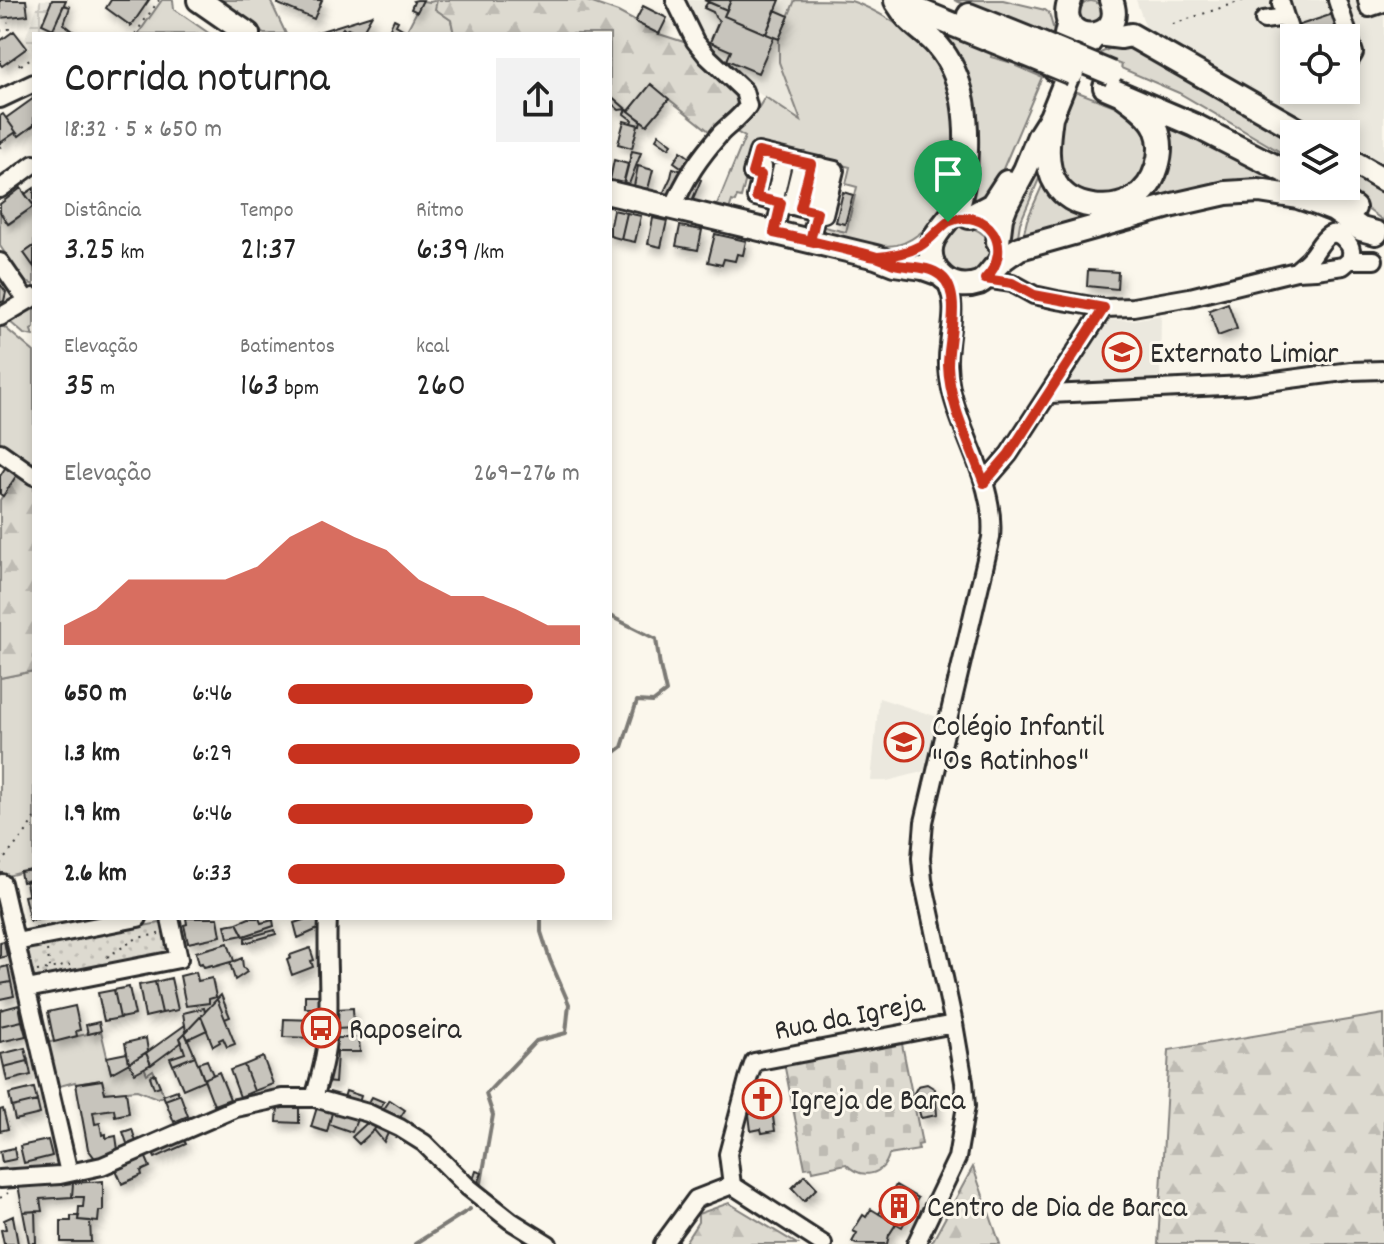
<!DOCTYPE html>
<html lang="pt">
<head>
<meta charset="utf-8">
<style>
  :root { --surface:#fff; --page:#f2f2f2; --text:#222; --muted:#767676; --accent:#c8321e }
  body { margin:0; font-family:Dekko,sans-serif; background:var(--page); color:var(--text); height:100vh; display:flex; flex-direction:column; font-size:30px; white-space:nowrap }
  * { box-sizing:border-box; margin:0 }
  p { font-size:26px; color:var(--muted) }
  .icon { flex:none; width:44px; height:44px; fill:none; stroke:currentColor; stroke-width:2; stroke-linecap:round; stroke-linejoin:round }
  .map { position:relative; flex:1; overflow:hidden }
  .details { position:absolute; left:32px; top:32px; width:580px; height:888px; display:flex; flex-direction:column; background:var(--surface); border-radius:0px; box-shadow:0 4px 12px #0003 }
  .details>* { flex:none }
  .buttons { position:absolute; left:1280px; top:24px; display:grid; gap:16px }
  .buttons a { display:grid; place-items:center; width:80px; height:80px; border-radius:0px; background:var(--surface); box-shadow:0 4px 12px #0003; font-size:40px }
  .pin { position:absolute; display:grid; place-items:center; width:68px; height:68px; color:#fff; margin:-82px -34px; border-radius:50% 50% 50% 0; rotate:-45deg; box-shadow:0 0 8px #0007 }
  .pin .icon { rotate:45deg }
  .round { display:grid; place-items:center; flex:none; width:84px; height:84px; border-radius:0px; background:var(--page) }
  .headline { display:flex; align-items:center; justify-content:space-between; height:136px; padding:0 32px }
  h1 { font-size:44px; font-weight:600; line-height:60px }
  .figures { display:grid; grid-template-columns:repeat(3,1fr); gap:12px; height:136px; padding:8px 32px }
  .figures div { display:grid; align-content:center }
  .figures b { font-size:34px; font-weight:600 }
  .figures small { font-size:22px; font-weight:400 }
  .figures p { font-size:22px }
  .chart { height:224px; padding:16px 32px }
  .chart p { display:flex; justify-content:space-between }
  .chart svg { width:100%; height:144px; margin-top:8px; fill:var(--accent); opacity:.7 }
  ul { padding:0 32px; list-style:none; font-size:26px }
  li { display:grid; grid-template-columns:128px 96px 1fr; align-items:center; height:60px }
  li i { height:20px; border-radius:10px; background:var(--accent) }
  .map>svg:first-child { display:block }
  .built { fill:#ebe8de; fill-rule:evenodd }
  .industrial { fill:url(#industrial-grid) }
  .grass { fill:#dddad0; stroke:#84827e; stroke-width:2 }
  .forest { fill:url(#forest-firs); stroke:#84827e; stroke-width:2 }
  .cemetery { fill:url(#cemetery-stones); stroke:#84827e; stroke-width:2 }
  .garden { fill:url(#garden-dots); stroke:#84827e; stroke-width:2 }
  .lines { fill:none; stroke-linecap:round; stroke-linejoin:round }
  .stream { stroke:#7b7a75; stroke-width:4 }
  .building { fill:#c7c4bc; stroke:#2b2b2b; stroke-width:2; filter:url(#shadow) }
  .minor-casing { stroke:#2b2b2b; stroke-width:22 }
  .major-casing { stroke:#2b2b2b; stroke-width:28 }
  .path { stroke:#2b2b2b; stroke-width:2; stroke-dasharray:2 6; stroke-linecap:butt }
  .minor { stroke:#fbf7ec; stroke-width:16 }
  .major { stroke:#fbf7ec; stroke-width:22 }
  .major-bridge-casing { stroke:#2b2b2b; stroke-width:28; stroke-linecap:butt }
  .major-bridge { stroke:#fbf7ec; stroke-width:22 }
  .route-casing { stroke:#fff; stroke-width:16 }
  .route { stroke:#c8321e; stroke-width:10 }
  .labels { text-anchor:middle; stroke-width:6; stroke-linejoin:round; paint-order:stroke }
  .poi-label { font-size:30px; fill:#2b2b2b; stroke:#fbf7ec; text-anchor:start }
  .street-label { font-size:30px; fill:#2b2b2b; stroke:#fbf7ec }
</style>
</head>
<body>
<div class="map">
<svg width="1384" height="1244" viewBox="0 0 1384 1244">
  <defs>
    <pattern id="industrial-grid" width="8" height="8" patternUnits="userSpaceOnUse" patternTransform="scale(2)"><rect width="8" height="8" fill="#ebe8de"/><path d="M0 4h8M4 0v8" fill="none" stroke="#cac7bf"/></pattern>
    <pattern id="forest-firs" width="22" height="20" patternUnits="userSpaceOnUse" patternTransform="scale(2)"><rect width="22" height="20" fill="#dddad0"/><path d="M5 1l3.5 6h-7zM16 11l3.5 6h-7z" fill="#bebbb3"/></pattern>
    <pattern id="cemetery-stones" width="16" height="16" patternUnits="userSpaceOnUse" patternTransform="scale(2)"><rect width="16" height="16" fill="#dddad0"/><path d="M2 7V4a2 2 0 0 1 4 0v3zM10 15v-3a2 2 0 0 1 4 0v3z" fill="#bebbb3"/></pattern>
    <pattern id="garden-dots" width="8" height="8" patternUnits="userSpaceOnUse" patternTransform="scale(2)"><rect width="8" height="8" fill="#dddad0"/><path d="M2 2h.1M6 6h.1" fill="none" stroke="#bebbb3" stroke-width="1.8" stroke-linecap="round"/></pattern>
    <filter id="shadow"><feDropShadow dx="3.5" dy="6" stdDeviation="4" flood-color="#0004"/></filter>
  </defs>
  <rect width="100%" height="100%" fill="#fbf7ec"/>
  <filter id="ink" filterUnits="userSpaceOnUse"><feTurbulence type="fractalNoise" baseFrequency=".0125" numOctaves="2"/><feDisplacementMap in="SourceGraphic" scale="16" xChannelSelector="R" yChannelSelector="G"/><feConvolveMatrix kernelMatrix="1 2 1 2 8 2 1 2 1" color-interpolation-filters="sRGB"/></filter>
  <g filter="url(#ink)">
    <path class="built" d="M682,0H795L779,39V62L793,101L802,122L740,81L704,44Z
      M1136,0H1384V166L1346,145V134H1328L1147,31ZM1294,38H1346V90H1294Z
      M1161,315L1160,387L1068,389L1064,382L1104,321L1107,320H1132Z
      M879,698L938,717L928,767L922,772L887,781H871Z"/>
    <path class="industrial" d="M40,0H66L54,29L62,34H34V51L25,38Z"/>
    <path class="grass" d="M162,0H173L174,9L210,34H138Z
      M215,0H270L286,34H264Z
      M437,0L436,9L451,20L454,34H405L422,1L430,2Z
      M795,0C809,0 838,0 851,1C871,7 915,33 928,49C956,84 955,125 953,167C953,176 954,188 950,197C943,215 916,241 897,245C875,249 841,236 819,230L820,226L846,232L857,187L846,184L850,167L755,143L741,198L737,197L735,202L732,201L730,207L731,209L717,205L745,137L733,130L759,107L765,97L801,121L779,62V39Z
      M954,0H1003L1045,10L1049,13L1056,38L1033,28L1031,31Z
      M1080 12a11 11 0 1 1 22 0a11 11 0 1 1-22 0Z
      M930,26L992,52L991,57L1016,64V66L1042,77L1000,176L987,197L970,206L971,136Z
      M1124,47L1133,48L1294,140V160L1179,93L1121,68L1122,65L1096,55L1111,48Z
      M1075,91L1128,111L1145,128L1149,135L1151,161L1133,191L1098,200L1066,184C1063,176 1059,168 1058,159C1055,137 1067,111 1075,91Z
      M1172,126L1284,178L1292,188L1023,237L1027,220L1045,179L1052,189L1131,207L1167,137L1168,130Z
      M1038,157L1042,172L1020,223L1017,242L1007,247L1006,233Z
      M1346,170L1384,191V221L1335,186H1346Z
      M34,206V246L24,253L34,267V285L26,282L22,278L0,246V212L9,224Z
      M963,226C977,227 996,239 990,257C988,262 982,269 979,273L959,277C935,256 936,259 950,230Z
      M34,308V328L31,330L33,336L24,334L10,322Z
      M0,325L3,326L34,352V469L0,445Z
      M34,671V869L0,878V678Z
      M101,1031L111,1073L129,1063L135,1072L144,1067L147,1074L153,1070L155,1074L150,1077L154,1087L160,1086L164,1096L157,1098L137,1090L105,1093L102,1080L76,1084L75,1082L56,1087L46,1043Z"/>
    <path class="forest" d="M437,0H584L618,12L659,34L687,43L737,94L739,106L714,135L651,85L629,111L610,95V34H454L451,20L435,9Z
      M18,473L34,485V671L0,678V500Z
      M1384,1014V1244H1158L1169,1050Z
      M973,1167L1000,1244H931Z
      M729,1203L797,1244H684L698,1222V1214Z"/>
    <path class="cemetery" d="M901,1039L922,1144L918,1145L919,1150L889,1155C883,1176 861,1180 846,1164L813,1171L812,1167L805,1168L784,1063Z"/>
    <path class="garden" d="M159,923L162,924L168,949L166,953L36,978L33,975L27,952L29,948Z"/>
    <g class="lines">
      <path class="stream" d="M610,616L656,639L660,666L666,692L653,702L637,701L622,747L610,756
        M481,1183L493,1115L486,1094L536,1041L566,1033L569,1004L550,960L541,932V918
        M415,1244L470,1209"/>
    </g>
    <path class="building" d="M0,0H26L28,15L0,18Z
      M52,0H66L53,29L42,24Z
      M111,0H149L131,26L106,8Z
      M279,0H322L314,19L278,4Z
      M417,0H423L417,12L411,9L414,2L413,1Z
      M704,0H731L727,10Z
      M731,0H780L766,34L724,16Z
      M708,2L727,10L724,16L774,37L758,73L727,60L731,51L710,42L719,21L715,17L713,12L704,8Z
      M64,5L70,7L64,24L73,31L70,34H62L53,29Z
      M643,6L667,18L659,34L635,22Z
      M775,10L789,16L779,39L766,34Z
      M1333,14L1341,38H1301L1297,26Z
      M372,15L361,34L348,28L346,31L343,28L339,33L337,32L336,34H312Z
      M394,19L398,21L396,25L406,31L405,34H392L388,32Z
      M14,31L27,48L2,66L0,64V41Z
      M651,84L669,99L647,125L629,111Z
      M610,95L626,109L619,110L610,102Z
      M34,98V125L19,136L6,118Z
      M626,109L641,120L640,125L631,123L632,120L624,114Z
      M3,114L16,132L0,143V116Z
      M624,121L638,125L632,148L618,144Z
      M659,134L672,144L669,148L656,139Z
      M632,151L641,153L629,184L624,182Z
      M681,151L694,161L687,171L674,162Z
      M614,160L628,164L623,184L610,180Z
      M638,166L653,170L648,189L634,186Z
      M673,168L686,172L674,199L662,196L671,177Z
      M692,175L701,180L691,203L679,200Z
      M21,188L34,206L8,224L0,212V204Z
      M34,188V206L25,194Z
      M843,192L853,195L845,224L836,222Z
      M613,210L627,213L621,239L610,236V225Z
      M627,213L641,216L635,242L621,239Z
      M653,218L667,221L661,247L648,244Z
      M680,226L702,230L698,250L676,246Z
      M715,234L746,241L743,255L737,254L735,261L724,259L722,265L708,262Z
      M34,246V267L24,253Z
      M1088,270L1118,272L1117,289L1087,286Z
      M0,284L6,292L4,301L0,303Z
      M1228,303L1237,329L1218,336L1209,310Z
      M7,465L18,473L3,496L0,494V476Z
      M34,870V879L22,882L20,872Z
      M34,880V892L28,893L26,882Z
      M34,894V918H42L30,921L24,896Z
      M186,918H218L221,936L188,943L184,925L187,924Z
      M249,918H259L261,923L273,920L274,926L244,936L237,923Z
      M309,918H318V929L298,938L294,923Z
      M237,923L243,935L228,938L225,925Z
      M275,930L276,934L245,943V938Z
      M4,941L7,956L0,958V942Z
      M228,943L234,961L213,967L212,965L204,967L202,963L199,964L196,952Z
      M310,948L314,960L311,961L313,967L292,975L287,960L291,958L290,955Z
      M242,958L243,967L247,972L235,980L230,963Z
      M8,966L11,982L0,984V968Z
      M196,972L198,981L212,978L216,997L209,999V1003L186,1006L180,976Z
      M171,978L178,1010L162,1013L155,982Z
      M11,982L14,996L0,999V984Z
      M155,982L162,1013L145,1017L139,985Z
      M129,987L135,1015L120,1018L114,990Z
      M114,990L120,1018L104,1021L98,993Z
      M221,995L230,1017L225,1019L217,999Z
      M305,995H323V1014H317V1008H305Z
      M217,999L235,1044L227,1047L223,1038L219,1040L220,1042L213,1046L201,1016Z
      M19,1005L22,1021L0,1026V1010Z
      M75,1006L80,1030L76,1031L77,1036L54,1042L48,1012Z
      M204,1008L205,1012L186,1032L183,1013Z
      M353,1008L354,1028L337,1029V1009Z
      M201,1016L207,1030L188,1039L185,1033Z
      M284,1019L316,1020L315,1038L283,1037Z
      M22,1021L26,1036L0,1042V1026Z
      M99,1022L101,1031L88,1034L86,1025Z
      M185,1025L186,1032L180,1038L182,1042L151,1065L146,1053Z
      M185,1033L195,1056L173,1065L170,1058L185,1053L180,1038Z
      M146,1038L148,1051L129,1063L125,1043Z
      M336,1038H359L360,1052H336Z
      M25,1048L28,1061L4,1067L1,1054Z
      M127,1053L129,1063L111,1073L107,1057Z
      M146,1053L151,1064L135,1073L129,1063Z
      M328,1053L337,1054L335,1083L325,1082Z
      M195,1056L204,1080L183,1089L173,1065Z
      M263,1057L273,1084L254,1091L244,1065Z
      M207,1060L213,1075L204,1079L198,1063Z
      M28,1061L31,1075L7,1081L4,1067Z
      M244,1065L254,1091L240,1097L230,1070Z
      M219,1072L230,1099L214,1105L204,1079Z
      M155,1074L160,1086L154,1088L150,1076Z
      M102,1080L105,1093L126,1091L129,1113L115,1116L114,1109L93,1112L95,1124L100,1123L102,1135L106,1134V1138L116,1136L118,1150L97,1161L88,1149L76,1084Z
      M768,1082L775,1131L762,1133L761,1129L751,1131L749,1114L756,1113L752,1085Z
      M927,1084L935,1089L937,1115L921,1118L914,1093L918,1086Z
      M34,1088L37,1101L12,1107L9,1094Z
      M177,1090L179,1095L165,1100L163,1095Z
      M346,1091L361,1096L358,1106L343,1101Z
      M180,1094L188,1116L174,1122L165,1100Z
      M372,1097L384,1102L376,1113L365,1109Z
      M390,1100L405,1110L397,1122L380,1115Z
      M37,1101L40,1114L15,1120L12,1107Z
      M278,1104L299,1105V1123L277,1122Z
      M318,1104L333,1109L327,1132L311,1127Z
      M3,1109L8,1129L0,1131V1110Z
      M333,1109L358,1117L352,1132L329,1124Z
      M368,1122L377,1125L374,1130L359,1144L352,1137Z
      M377,1125L389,1131L384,1142L374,1130Z
      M132,1129L136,1142L128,1146L123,1132Z
      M182,1136L186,1144L155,1158L151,1150Z
      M48,1140L52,1156L24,1163L20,1146Z
      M14,1148L16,1159L2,1162L0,1151Z
      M144,1153L150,1167L141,1171L142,1175L122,1184L115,1167Z
      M476,1171L482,1173L477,1185L473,1180Z
      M805,1175L817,1188L804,1201L792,1188Z
      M103,1181V1211H99L98,1222L78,1220L79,1207H83L84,1197H72L73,1183Z
      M73,1183L72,1197L40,1199L42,1211L23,1212L18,1185Z
      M896,1185L918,1198L902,1227L879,1214Z
      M871,1209L896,1224L889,1235L887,1244H856L852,1242L857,1233L853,1231L863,1215L866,1217Z
      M35,1211L36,1243H29L23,1212Z
      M13,1216L18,1244H4L1,1230L6,1229L4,1220Z
      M71,1216H79L78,1220L90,1221L91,1242H61V1221H71Z"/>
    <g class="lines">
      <g class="minor-casing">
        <path id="minor" d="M1337,0L1354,53L1351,58L1346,59
          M1367,0L1369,8L1384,3
          M1281,4L1294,45
          M1264,20L1279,18L1286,19
          M0,99L34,83
          M763,167L756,197L781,203
          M761,175L752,173L758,152L835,170L824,214L817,212
          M0,189L34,164
          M774,202L784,158
          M791,206L802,162
          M673,209C684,179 701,156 721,133C730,124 741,117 748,106L744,91L707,56L695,41L675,0
          M809,210L820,166
          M774,233L781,203L817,212L810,241
          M0,262L27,301
          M1296,271C1301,266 1307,262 1311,257C1320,247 1329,221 1346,241C1352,247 1352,252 1350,260
          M985,279L1012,283L1034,295L1057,300L1104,308L1133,307L1190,297L1296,271L1316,270L1343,266L1350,260H1374
          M0,317L34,297
          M1050,394L1245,385L1351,371L1383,370
          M0,452L34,476
          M984,483L1009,454L1104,308
          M2,883L69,1173
          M16,942L138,918
          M27,989L179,959L170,918
          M314,1098C321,1075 328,1048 328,1024C330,989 326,954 328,918
          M0,1179L60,1175L102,1166L236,1108L282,1098H314L368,1113L400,1128L424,1143L468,1187L511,1221L548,1244
          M663,1244L696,1199L732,1185
          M823,1244L732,1185L728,1154L748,1079L754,1062L954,1024
          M916,1244L957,1158L966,1106L964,1082L954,1024L923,880L921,858L924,822L991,538C996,485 962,439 951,389C948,375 947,360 949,346C950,331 954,317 952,302C951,294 948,286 945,279"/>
      </g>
      <g class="major-casing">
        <path id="major" d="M199,0L248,34
          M1070,0C1052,47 1129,45 1111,0
          M896,1C901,8 905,16 911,21C920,30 930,36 938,46C951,61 959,82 963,101C968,129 967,172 960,199C953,223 922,235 933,263C935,269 939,274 944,278C954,286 967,287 979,283C987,279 990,272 996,266C1003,258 1012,253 1020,248L1173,205L1226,193L1259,191L1298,197L1316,203L1334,210L1361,229L1376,233
          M900,3L1028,55
          M969,15L1034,41
          M1097,34L1121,37L1131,35L1305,134
          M1055,70L1063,49L1069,21
          M1105,87L1194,125L1294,176
          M1051,117C1048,138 1044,165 1056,184C1070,208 1110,213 1133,199C1156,186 1166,151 1156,128C1150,114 1133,103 1121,94
          M1346,158L1384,180
          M1321,186L1354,208
          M610,193L876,257L894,264L923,268L940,274
          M969,217L992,205L1007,182
          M998,242L1001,218L1006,205L1025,170L1039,136L1051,117L1072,65L1095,35"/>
      </g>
      <path class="path" d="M1173,24L1244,0
        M0,31L9,29L8,22
        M135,34L159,0
        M14,57L20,65
        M21,65L34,56
        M15,133L18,138
        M0,146L2,149
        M0,864L26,832L34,818
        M47,950L50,967
        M107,957L137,938L159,934
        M37,971L70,965
        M0,1198L8,1193"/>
      <use href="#minor" class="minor"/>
      <use href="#major" class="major"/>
      <g class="major-bridge-casing">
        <path id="major-bridge" d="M1034,41L1111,73
          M1028,55L1072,73"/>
      </g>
      <use href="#major-bridge" class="major-bridge"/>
    </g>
  </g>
  <g class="lines" filter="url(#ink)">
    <g class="route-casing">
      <path id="route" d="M948,222C937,230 932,239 920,246C907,253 892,256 878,257C868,257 857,252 847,250C823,244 798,238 774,233L781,203L756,197L761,175L752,173L758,152L811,164L800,208L817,212L810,241C832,247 855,250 877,257C882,259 888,262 894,264C909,268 928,265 941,276C963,293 948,341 948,365C949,404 971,447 984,483L1009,454L1104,308L1034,295L1012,283L985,279C1016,248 988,205 948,222"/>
    </g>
    <use href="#route" class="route"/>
  </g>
  <defs>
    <g id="school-ring" transform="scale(2)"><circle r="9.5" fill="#fbf7ec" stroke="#c8321e" stroke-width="1.5"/><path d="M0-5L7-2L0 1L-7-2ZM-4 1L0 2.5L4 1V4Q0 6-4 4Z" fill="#c8321e"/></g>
    <g id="bus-ring" transform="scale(2)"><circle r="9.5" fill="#fbf7ec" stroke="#c8321e" stroke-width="1.5"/><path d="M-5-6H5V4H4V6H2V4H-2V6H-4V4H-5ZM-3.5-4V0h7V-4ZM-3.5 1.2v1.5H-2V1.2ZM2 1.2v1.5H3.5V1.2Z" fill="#c8321e"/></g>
    <g id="church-ring" transform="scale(2)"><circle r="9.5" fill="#fbf7ec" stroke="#c8321e" stroke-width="1.5"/><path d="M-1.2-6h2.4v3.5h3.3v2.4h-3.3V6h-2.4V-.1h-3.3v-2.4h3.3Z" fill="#c8321e"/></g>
    <g id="building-ring" transform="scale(2)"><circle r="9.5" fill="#fbf7ec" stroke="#c8321e" stroke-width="1.5"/><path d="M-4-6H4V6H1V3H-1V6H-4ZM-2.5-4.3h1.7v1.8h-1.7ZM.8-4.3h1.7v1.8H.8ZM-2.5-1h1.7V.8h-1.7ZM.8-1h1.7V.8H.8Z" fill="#c8321e"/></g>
  </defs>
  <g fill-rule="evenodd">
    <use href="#school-ring" x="1122" y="352"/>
    <use href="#school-ring" x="904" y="742"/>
    <use href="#bus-ring" x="321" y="1028"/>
    <use href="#church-ring" x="762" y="1099"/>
    <use href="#building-ring" x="899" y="1206"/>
  </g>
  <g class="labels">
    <g class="poi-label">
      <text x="1150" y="362">Externato Limiar</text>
      <text x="932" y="735">Colégio Infantil<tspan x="932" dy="34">"Os Ratinhos"</tspan></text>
      <text x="349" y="1038">Raposeira</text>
      <text x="790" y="1109">Igreja de Barca</text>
      <text x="927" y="1216">Centro de Dia de Barca</text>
    </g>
    <g class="street-label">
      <text transform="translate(849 1015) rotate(-11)" y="10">Rua da Igreja</text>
    </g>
  </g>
</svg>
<div class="buttons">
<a><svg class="icon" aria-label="locate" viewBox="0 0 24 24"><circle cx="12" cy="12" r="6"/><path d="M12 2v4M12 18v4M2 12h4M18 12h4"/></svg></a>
<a><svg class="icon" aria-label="layers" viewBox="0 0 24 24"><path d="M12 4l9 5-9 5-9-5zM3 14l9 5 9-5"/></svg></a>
</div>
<div class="pin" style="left:948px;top:222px;background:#1e9e55"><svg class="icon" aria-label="arrive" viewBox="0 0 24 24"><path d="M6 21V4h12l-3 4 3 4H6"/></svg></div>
<section class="details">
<div class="headline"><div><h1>Corrida noturna</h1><p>18:32 · 5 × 650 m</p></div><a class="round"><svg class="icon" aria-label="share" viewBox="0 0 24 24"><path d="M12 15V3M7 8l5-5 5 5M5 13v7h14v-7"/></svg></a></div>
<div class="figures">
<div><p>Distância</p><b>3.25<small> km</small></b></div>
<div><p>Tempo</p><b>21:37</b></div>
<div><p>Ritmo</p><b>6:39<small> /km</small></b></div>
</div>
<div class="figures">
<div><p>Elevação</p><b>35<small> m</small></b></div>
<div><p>Batimentos</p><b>163<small> bpm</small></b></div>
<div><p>kcal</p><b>260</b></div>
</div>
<div class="chart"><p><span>Elevação</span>269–276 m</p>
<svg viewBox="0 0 160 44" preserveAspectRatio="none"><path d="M0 44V38L10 33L20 24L30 24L40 24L50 24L60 20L70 11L80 6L90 11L100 15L110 24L120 29L130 29L140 33L150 38L160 38V44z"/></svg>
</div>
<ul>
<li><b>650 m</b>6:46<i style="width:84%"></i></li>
<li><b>1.3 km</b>6:29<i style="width:100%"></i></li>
<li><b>1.9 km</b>6:46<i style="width:84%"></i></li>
<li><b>2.6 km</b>6:33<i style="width:95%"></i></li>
</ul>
</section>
</div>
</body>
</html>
